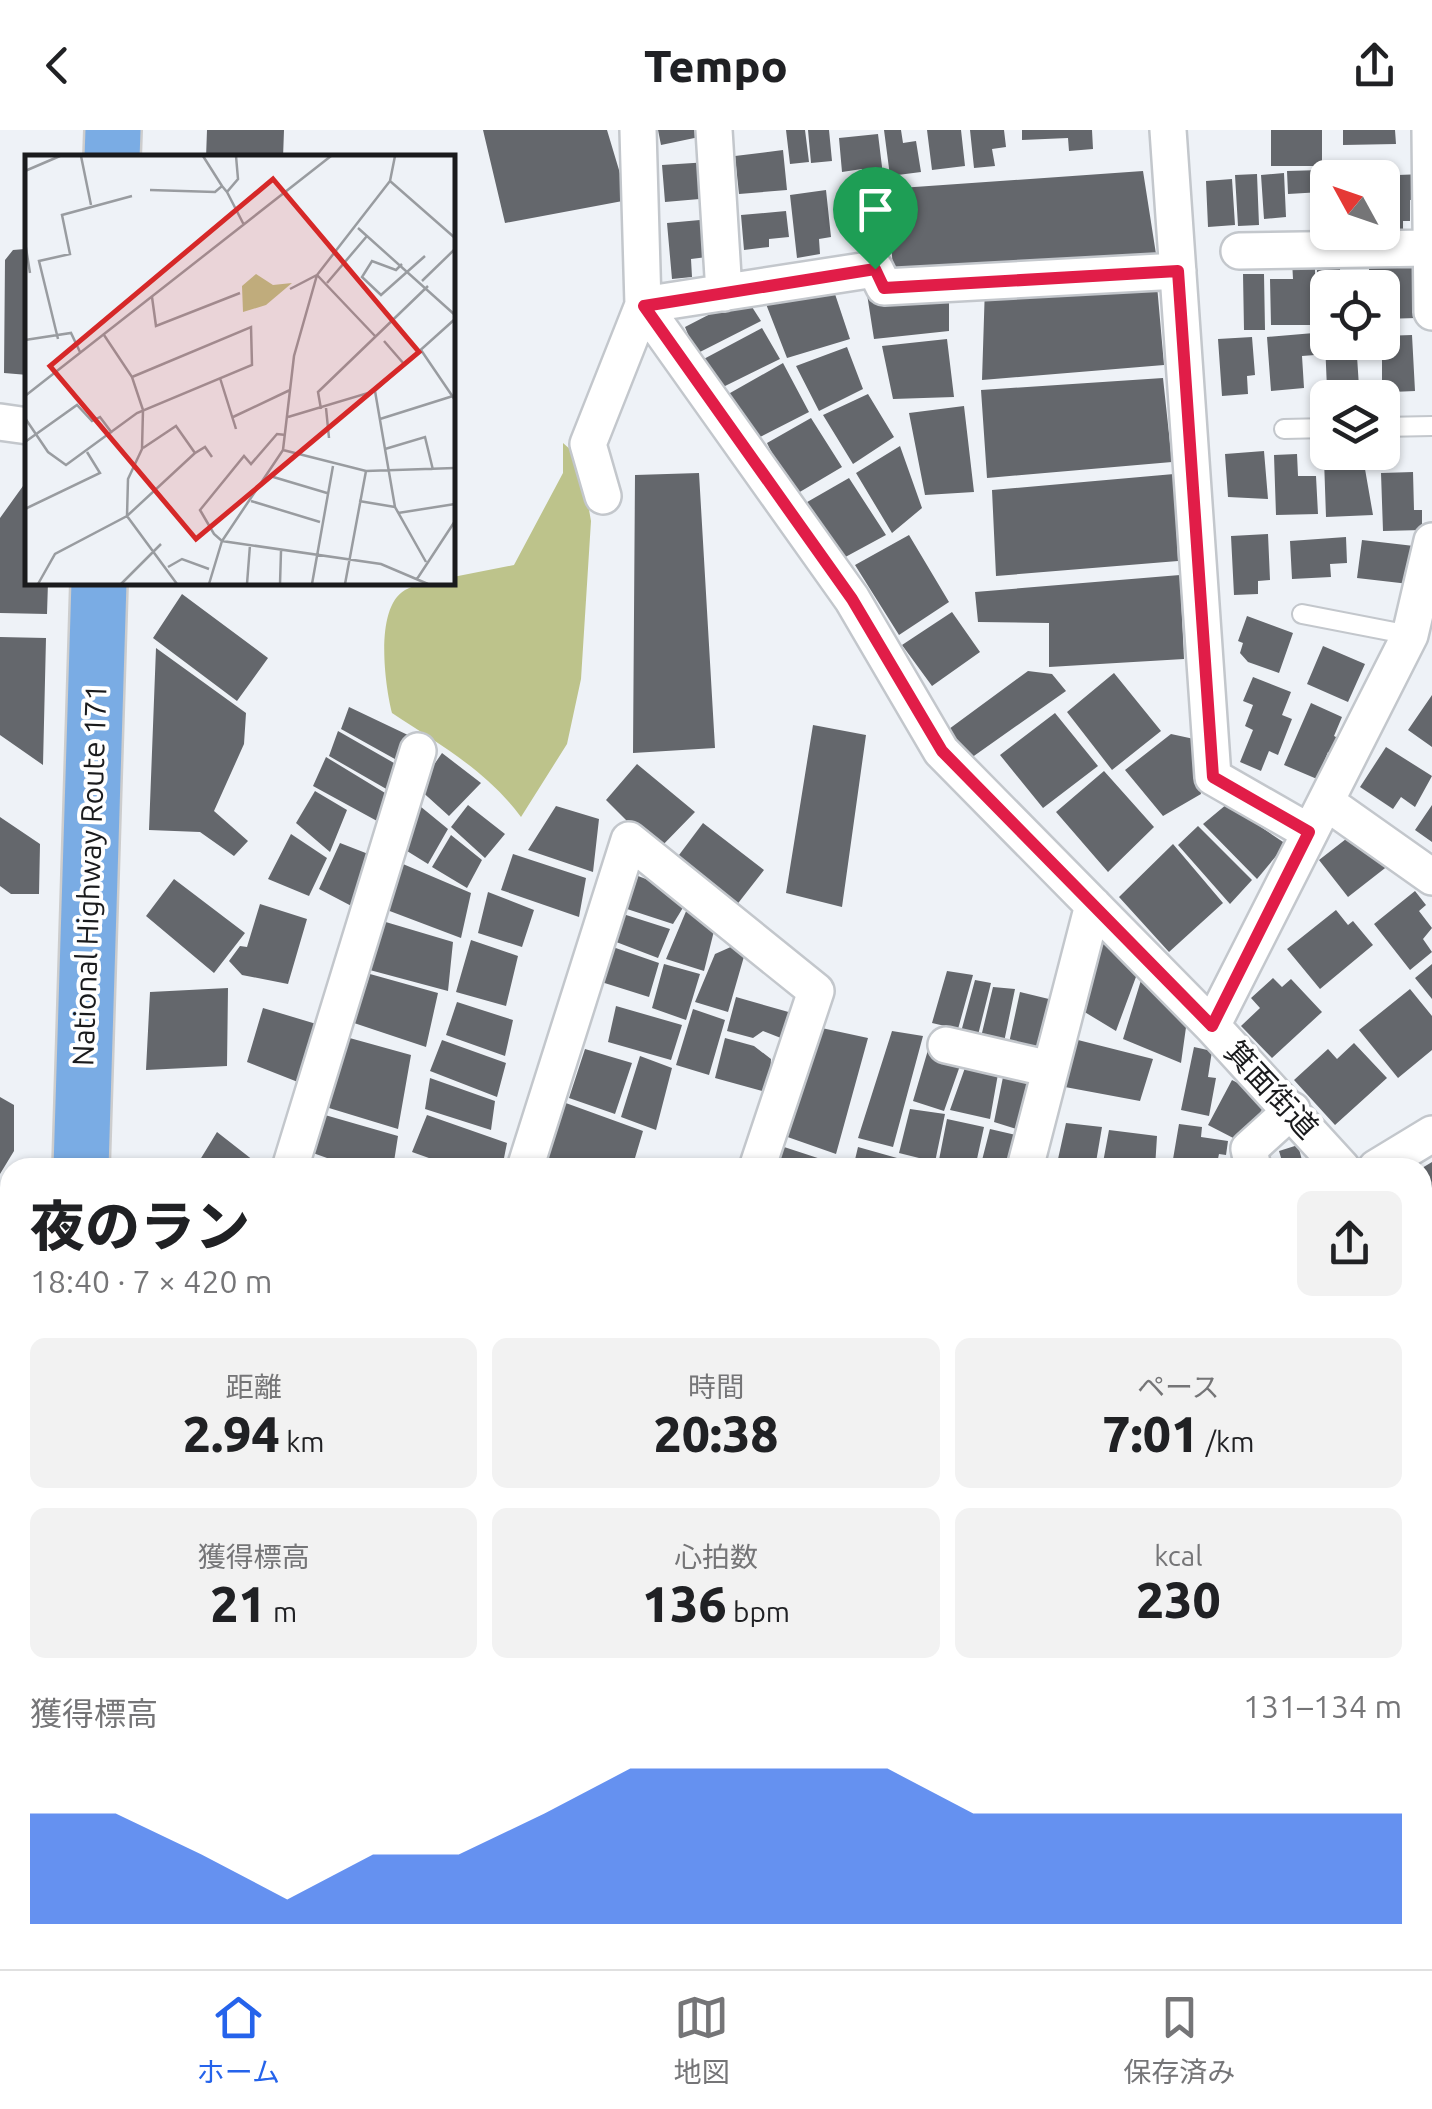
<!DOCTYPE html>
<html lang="ja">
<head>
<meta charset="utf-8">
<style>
  :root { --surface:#fff; --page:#f2f2f2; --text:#202124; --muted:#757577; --line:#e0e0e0; --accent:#2563eb }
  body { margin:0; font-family:Ubuntu,"Noto Sans JP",sans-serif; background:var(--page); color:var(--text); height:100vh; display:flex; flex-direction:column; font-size:38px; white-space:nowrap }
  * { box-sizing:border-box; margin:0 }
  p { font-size:32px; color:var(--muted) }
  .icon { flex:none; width:55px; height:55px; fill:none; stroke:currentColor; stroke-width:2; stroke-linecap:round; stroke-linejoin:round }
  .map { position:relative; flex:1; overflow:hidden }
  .sheet { position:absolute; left:0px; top:1028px; width:1432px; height:812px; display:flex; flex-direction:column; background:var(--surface); border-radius:30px 30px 0 0; box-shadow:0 2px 8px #0004 }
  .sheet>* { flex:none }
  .needle { width:65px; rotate:310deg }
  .buttons { position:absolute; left:1310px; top:30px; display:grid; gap:20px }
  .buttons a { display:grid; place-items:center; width:90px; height:90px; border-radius:15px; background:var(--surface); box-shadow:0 2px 8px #0004; font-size:50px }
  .pin { position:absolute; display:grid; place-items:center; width:85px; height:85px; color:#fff; margin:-102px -42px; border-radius:50% 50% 50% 0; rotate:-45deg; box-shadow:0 0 10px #0007 }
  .pin .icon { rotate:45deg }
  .round { display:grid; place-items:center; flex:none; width:105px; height:105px; border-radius:15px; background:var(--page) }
  .summary { display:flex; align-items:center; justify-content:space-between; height:170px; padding:0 30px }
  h1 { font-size:55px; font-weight:800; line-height:75px }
  .figures { display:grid; grid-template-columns:repeat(3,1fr); gap:15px; height:170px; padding:10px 30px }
  .figures div { display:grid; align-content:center; border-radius:15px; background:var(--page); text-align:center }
  .figures b { font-size:50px; font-weight:800 }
  .figures small { font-size:28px; font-weight:400 }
  .figures p { font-size:28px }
  .chart { height:280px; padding:20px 30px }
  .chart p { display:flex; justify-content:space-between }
  .chart svg { width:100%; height:180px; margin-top:10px; fill:var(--accent); opacity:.7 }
  header { display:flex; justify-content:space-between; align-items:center; height:130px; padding:0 30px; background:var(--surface); font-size:45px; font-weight:800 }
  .tab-bar { display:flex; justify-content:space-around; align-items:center; height:140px; border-top:2px solid var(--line); background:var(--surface); font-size:28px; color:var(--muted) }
  .tab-bar a { display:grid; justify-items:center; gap:5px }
  .tab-bar .selected { color:var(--accent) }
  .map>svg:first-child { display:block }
  .green { fill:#bdc38b }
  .building { fill:#64676c }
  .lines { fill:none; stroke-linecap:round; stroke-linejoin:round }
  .service-casing { stroke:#c3c7cc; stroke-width:22 }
  .minor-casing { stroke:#c3c7cc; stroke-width:40 }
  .trunk-casing { stroke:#cdcdcd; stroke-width:60 }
  .service { stroke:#fff; stroke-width:18 }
  .minor { stroke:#fff; stroke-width:35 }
  .trunk { stroke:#7aace4; stroke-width:55 }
  .route-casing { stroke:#fff; stroke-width:20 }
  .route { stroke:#e11d48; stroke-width:12 }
  .labels { text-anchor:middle; stroke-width:8; stroke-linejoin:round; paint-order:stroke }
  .street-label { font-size:30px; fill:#1a1b1d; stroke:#fff }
  .inset-road { fill:none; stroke:#999ca0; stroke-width:2.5 }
  .view { fill:#d62828; fill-opacity:0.15; stroke:#d62828; stroke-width:5 }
  .inset-edge { fill:none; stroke:#1a1b1d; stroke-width:5 }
</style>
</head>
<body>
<header><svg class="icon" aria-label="back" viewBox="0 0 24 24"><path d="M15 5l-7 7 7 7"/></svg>Tempo<svg class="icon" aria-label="share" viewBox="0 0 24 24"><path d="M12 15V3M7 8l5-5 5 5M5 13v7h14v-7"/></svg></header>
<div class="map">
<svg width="1432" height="1839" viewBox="0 0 1432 1839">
  <rect width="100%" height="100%" fill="#eef2f7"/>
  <path class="green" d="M563,313L580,328L591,391L581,549L567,614L521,687C486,640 440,615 392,583C385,555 374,478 405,460C418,452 438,453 452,452L453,447L514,435L563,343Z"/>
  <path class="building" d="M207,0H284L283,28H206Z
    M483,0H607L628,70L505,93Z
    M658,0H703L704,6L661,15Z
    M786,0H805L809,32L790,34Z
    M808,0H829L832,31L811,33Z
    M884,0H901L903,13L916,11L921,42L890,46Z
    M927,0H961L965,36L932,40Z
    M970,0H1004L1006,17L992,19L995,36L974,38Z
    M1022,0H1092L1093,19L1069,21L1068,8L1022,10Z
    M1271,0H1322V36H1271Z
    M1343,0H1395L1396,14L1343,15Z
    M878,4L883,45L863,47L862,39L842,42L839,8Z
    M783,20L787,60L739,64L735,26Z
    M709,32L711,68L665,72L662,35Z
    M1395,37V58H1382V48H1325V40Z
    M1321,40L1322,62L1288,64L1287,41Z
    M1143,41L1156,124L894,148L886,59Z
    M1284,43L1286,87L1264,89L1261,45Z
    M1257,44L1259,95L1238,96L1235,45Z
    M1424,44V69L1410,70V91H1403V100H1382V62L1399,61L1398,45Z
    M1232,49L1235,95L1208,97L1206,51Z
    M826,60L831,107L819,109L820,124L797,128L790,65Z
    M1315,67H1328V102H1314Z
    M786,81L789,107L769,109V117L744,120L741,85Z
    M711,89L715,126L691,129L692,147L672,149L667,93Z
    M25,119L28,245L4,243L5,130L13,120Z
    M1315,130V195H1271L1270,149H1293L1292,131Z
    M1416,134L1417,188L1382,189V158H1369V136Z
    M1340,139L1341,158H1328V196L1319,197L1317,140Z
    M1156,144L1164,235L982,250L985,156Z
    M1243,144H1264L1265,200H1244Z
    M1366,144L1367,158H1345V145Z
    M949,157V201L874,209L867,164Z
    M834,161L850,209L787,228L766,174Z
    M745,166L761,191L696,224L685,197Z
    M762,198L780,229L719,259L700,231Z
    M1314,203L1315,225L1302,226L1304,258L1271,261L1267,207Z
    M1412,205L1415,261L1392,262V253H1382V206Z
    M1252,207L1255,245L1247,246L1248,264L1222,266L1218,209Z
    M947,209L954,267L893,269L882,216Z
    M1325,212H1367L1368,226H1357L1359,257L1327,259Z
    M847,217L863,259L819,281L796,236Z
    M783,233L809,282L752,311L723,267Z
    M1163,248L1172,332L987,348L981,260Z
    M868,264L894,307L853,334L823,285Z
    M964,276L974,362L925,365L909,283Z
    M811,288L842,337L793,366L767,313Z
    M900,316L922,378L892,403L856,343Z
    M1264,321L1268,369L1228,367L1225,324Z
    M1297,324L1298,346H1316L1318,384L1276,385L1274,325Z
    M1349,328L1350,340L1365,339L1373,385L1326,387L1324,329Z
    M1413,342L1414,380H1422V400L1383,401L1381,343Z
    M699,343L715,618L633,623L635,345Z
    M1174,344L1178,431L996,446L992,360Z
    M849,348L886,405L838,431L802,375Z
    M28,349V452H48L47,484L0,483V388Z
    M1268,404L1270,450L1258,451V464L1234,465L1231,406Z
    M909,405L949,472L899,505L855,435Z
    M1346,407L1347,433L1330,434L1331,447L1292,449L1290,411Z
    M1362,410L1414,416L1409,454L1357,448Z
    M1180,445L1184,529L1049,537V493L978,492L975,462Z
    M182,464L268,528L237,571L153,508Z
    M952,482L980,522L932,556L902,515Z
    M1247,486L1293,503L1279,543L1248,532L1240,523L1243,513L1238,511Z
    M0,507L46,508L43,635L0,605Z
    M1323,516L1365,534L1348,572L1307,554Z
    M156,518L246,583L244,614L214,681L248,711L234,726L200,702L149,700Z
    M1028,541L1052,544L1066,561L971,628L949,599Z
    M1114,543L1161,601L1112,640L1067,582Z
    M1253,547L1291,562L1282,585L1292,589L1278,625L1269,621L1261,641L1240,632L1253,600L1245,596L1253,575L1243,571Z
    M1432,565V617L1408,600Z
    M1311,573L1342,587L1334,606L1344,611L1338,626L1328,622L1317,649L1284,635Z
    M349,577L410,606L402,633L341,599Z
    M1055,583L1098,636L1043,678L1000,625Z
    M813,595L866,605L842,777L786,763Z
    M338,601L401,637L395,664L329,626Z
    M1171,604L1194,609L1201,664L1163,686L1125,640Z
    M1386,617L1432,646L1415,677L1401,667L1393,679L1360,657Z
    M442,623L481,653L449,686L418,658Z
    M326,627L395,669L388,697L313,656Z
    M637,634L695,682L657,721L606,670Z
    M1104,641L1154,697L1108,742L1056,682Z
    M315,661L347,680L330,722L296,693Z
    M415,672L448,699L428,734L399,716Z
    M1227,674L1286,714L1257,749L1203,694Z
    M468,675L505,704L485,728L451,697Z
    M1432,675V712L1415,700Z
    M556,676L599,689L593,742L528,720Z
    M0,687L40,714L39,764H11L0,756Z
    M703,693L764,740L732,781L673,733Z
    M1198,696L1252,750L1230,774L1178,715Z
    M1355,702L1389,735L1348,767L1319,730Z
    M291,704L327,728L309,766L268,749Z
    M451,705L482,730L467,758L432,737Z
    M340,713L376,727L361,781L319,759Z
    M1173,714L1223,773L1169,822L1119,767Z
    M513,724L586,748L579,787L501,760Z
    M403,734L471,763L461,808L387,780Z
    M638,746L667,757L684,776L673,794L627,779Z
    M174,749L245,803L214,843L146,786Z
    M1415,761L1426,775L1419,781L1432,798L1423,809L1432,822L1410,840L1374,794Z
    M488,762L534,780L522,817L478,803Z
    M260,774L307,789L288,854L242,845L229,831L240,816L247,817Z
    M687,779L714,801L704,841L666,829Z
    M1336,780L1348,795L1353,791L1373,815L1320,859L1287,819Z
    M623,784L670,799L658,828L611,810Z
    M379,790L453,812L448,861L366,839Z
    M1096,799L1140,836L1116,901L1078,878Z
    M471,810L518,826L506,876L456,862Z
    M607,815L659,833L649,867L595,850Z
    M733,816L745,823L728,882L695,872L715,824Z
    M664,834L700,844L686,890L652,878Z
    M1432,834V869L1415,848Z
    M947,841L973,845L958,899L932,893Z
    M370,844L438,863L426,917L354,893Z
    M1142,847L1188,883L1181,933L1123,909Z
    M1273,848L1282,857L1291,849L1322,882L1272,928L1241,896L1260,878L1251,868Z
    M975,850L991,853L978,905L961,902Z
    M993,857L1015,859L1004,912L981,907Z
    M228,858L227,936L146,940L150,862Z
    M1410,859L1432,886V920L1398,948L1359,900Z
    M1020,862L1053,870L1046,917L1009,913Z
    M736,867L792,883L786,910L763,901L753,908L727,901Z
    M457,872L513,890L505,926L446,905Z
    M616,876L682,895L671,930L608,912Z
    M263,878L323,896L308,956L247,932Z
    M693,879L725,890L709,945L676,935Z
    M817,897L868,908L836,1024L779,1004Z
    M892,901L923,906L893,1017L858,1008Z
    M346,907L411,925L398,999L329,978Z
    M725,908L754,916L771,929L769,963L715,948Z
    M1074,909L1153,929L1140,971L1065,957Z
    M442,910L506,933L497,967L430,941Z
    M1354,913L1387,948L1335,995L1294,950L1328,919L1337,929Z
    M1194,917L1212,921L1208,947L1216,948L1209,986L1181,980Z
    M585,919L632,933L615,984L569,968Z
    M928,920L962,930L944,981L913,971Z
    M640,926L672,938L656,1000L621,987Z
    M966,935L998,944L990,989L950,980Z
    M1003,947L1040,956L1029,1003L994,992Z
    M430,948L495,971L491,1000L425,979Z
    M1232,950L1269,969L1241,1012L1208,995Z
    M0,967L14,975V1021L0,1044Z
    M563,972L643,1001L632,1038H542Z
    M910,979L945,984L935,1032L899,1023Z
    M325,985L398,1006L393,1038H355L313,1023Z
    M427,985L507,1013L502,1038H457L412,1022Z
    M947,989L984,997L975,1038L938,1035Z
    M1066,993L1102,997L1095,1038H1056Z
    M1179,994L1202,997L1201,1007L1228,1011L1226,1025L1219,1024L1216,1038L1172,1035Z
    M990,999L1025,1007L1015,1038H980Z
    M1109,1000L1157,1006L1155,1038H1102Z
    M217,1002L258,1034L255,1038H195Z
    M1298,1015L1304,1038H1284L1279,1021Z
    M781,1016L833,1033L832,1038H774Z
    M858,1017L897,1028L894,1038H853Z
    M1432,1032V1102L1422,1108V1038Z
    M1432,1121V1155L1422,1139V1127Z
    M7,1245L10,1246V1339L0,1334V1262Z
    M1422,1355L1432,1384V1391L1422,1394Z
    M0,1409H10V1505L0,1504Z
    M1432,1467V1544L1422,1547V1469Z
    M1432,1578V1615H1431L1422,1580Z
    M0,1631L10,1633L8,1665L0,1664Z
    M0,1669L10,1670L6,1711L0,1710Z
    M0,1715L7,1716L2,1753L0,1752Z
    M253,1830H281V1839H253Z
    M369,1830H419L418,1839Z
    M458,1830H505V1839H458Z
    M598,1830L672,1836L671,1839H597Z
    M912,1830H991V1839H913Z
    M1312,1830V1839H1267V1832Z
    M1341,1830H1392L1395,1839H1344Z"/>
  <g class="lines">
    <g class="service-casing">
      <path id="service" d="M1382,297L1432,296
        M1284,299L1328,298
        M1302,484L1410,505
        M1044,1834L1150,1837"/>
    </g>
    <g class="minor-casing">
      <path id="minor" d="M638,0L643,175L852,469L941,621L1212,896L1342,1038
        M714,0L724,163
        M1168,0L1213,647L1309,702
        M1430,0L1432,182
        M1239,121L1429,118
        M0,292L28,296
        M603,366L588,314L643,175L875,139L884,157L1178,141
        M1326,672L1432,747
        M1212,896L1410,505L1432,411
        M946,915L1050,939
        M290,1038L418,621
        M525,1038L629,710L816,861L757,1038
        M1025,1038L1093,775
        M1253,1038L1249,1019L1292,980
        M1376,1038L1432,1004
        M1422,1220L1432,1257
        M0,1623L10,1625
        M1422,1720L1432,1722
        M822,1830L826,1839
        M1044,1830V1839
        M443,1839L445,1830
        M572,1839L573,1830"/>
    </g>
    <g class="trunk-casing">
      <path id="trunk" d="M112,28L113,0
        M81,1038L99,452
        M52,1839L53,1830"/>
    </g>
    <use href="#service" class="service"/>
    <use href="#minor" class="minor"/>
    <use href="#trunk" class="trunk"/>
  </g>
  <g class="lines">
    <g class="route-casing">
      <path id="route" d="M875,139L884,158L1178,141L1213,647L1309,702L1212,896L942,621L852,469L644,176Z"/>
    </g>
    <use href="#route" class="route"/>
  </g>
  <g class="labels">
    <g class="street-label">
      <text transform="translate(90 745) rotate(-88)" y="10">National Highway Route 171</text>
      <text transform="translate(1271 960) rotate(47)" y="10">箕面街道</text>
    </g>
  </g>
  <g transform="translate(25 25)">
    <rect width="430" height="430" fill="#eef2f7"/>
    <path d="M231,119L248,130L267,128L241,150L218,157L217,131Z" fill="#bdc38b"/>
    <path class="inset-road" d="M56,1L66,50M178,1L197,31M211,1L213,24L202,37L219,70M0,16L35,1M365,26L430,83M125,35L190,37L197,31L202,37M333,73L430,160M0,87L5,118M377,109L371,115L347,106L337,122L356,140L400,101M397,126L430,94M302,128L342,81M265,134L292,120L350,181M127,142L131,171L215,138M79,180L107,222L118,255L117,294L103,324L102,361L152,429M33,184L14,106L45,99L37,60L107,41M0,185L46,178L55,197M359,186L379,209M396,195L430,245M195,223L211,274M350,236L370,352L401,407M0,241L306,1M301,253L304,283M296,254L293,237L403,131M208,262L265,235M263,262L350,236L430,164M0,263L23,297L41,310L112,258L227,210L226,172L107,222M355,264L428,241M261,280L252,279L226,309L219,301L175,355L189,379L197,386L356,409L403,429M0,287L52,250L67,266L75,262L87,278M118,293L151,271L170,298L180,292L187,302M360,294L400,282L408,315M258,295L341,316L430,313M245,321L302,338M226,346L295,367M334,346L370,352M0,354L75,318L62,297M373,358L430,349M143,412L157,404L184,414M392,424L430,366M13,429L30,399L102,361L170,298M96,429L136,389M184,429L197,386L258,295L269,201L292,120L365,26L370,1M222,429L225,390M255,429L256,396M287,429L308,311M320,429L341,316"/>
    <path class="view" d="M248,24L394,197L171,384L25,211Z"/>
    <rect width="430" height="430" class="inset-edge"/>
  </g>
</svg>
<div class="buttons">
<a><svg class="needle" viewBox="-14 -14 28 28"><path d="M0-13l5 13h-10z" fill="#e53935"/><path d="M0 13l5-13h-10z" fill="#757577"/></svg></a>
<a><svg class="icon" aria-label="locate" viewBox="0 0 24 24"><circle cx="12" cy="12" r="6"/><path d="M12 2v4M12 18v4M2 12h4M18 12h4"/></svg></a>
<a><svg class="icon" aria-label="layers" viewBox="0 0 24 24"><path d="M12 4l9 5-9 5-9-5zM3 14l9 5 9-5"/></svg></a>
</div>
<div class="pin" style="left:875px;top:139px;background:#1e9e55"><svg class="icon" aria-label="arrive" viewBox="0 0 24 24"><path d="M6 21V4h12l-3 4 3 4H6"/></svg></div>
<section class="sheet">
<div class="summary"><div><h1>夜のラン</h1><p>18:40 · 7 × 420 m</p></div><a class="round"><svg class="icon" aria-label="share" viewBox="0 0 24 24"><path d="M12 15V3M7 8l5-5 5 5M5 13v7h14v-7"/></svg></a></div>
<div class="figures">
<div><p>距離</p><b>2.94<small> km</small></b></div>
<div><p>時間</p><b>20:38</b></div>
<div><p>ペース</p><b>7:01<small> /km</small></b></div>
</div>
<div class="figures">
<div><p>獲得標高</p><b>21<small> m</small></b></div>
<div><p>心拍数</p><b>136<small> bpm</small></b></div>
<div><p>kcal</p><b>230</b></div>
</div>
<div class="chart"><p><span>獲得標高</span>131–134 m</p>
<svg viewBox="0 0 160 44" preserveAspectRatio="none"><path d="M0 44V17L10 17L20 27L30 38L40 27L50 27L60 17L70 6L80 6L90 6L100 6L110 17L120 17L130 17L140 17L150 17L160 17V44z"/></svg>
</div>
</section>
</div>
<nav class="tab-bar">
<a class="selected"><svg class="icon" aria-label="home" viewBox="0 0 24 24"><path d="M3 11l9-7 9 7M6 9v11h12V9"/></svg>ホーム</a>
<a><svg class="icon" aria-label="map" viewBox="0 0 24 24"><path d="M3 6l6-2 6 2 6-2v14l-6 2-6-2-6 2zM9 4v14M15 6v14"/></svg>地図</a>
<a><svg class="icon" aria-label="saved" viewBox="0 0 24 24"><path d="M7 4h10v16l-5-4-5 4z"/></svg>保存済み</a>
</nav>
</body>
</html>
